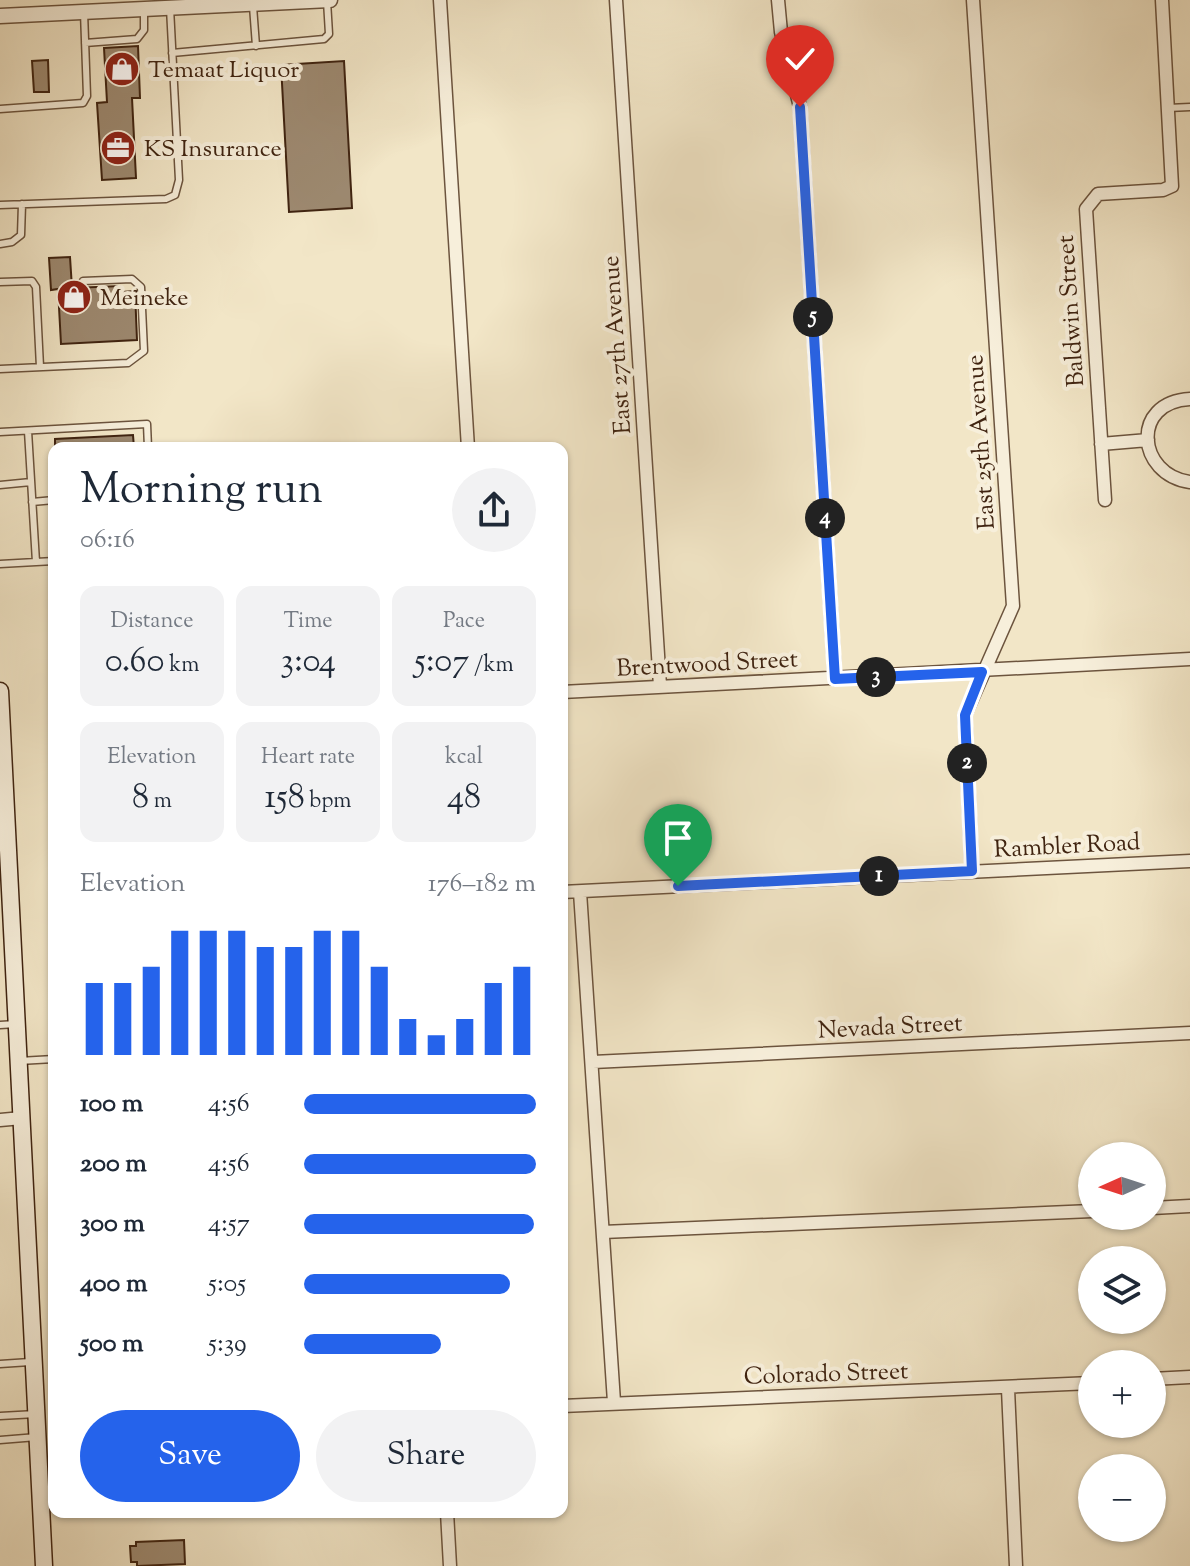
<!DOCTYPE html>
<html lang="en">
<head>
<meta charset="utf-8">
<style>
  :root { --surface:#fff; --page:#f2f2f3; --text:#1f2937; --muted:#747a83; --accent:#2563eb }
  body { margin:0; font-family:"Sorts Mill Goudy",serif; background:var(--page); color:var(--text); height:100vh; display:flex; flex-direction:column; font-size:30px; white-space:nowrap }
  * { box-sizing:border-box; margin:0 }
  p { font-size:26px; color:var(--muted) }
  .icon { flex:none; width:44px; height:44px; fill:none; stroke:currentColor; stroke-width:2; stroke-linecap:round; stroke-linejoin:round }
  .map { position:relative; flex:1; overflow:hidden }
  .details { position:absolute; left:48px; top:442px; width:520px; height:1076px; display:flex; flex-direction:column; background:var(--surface); border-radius:16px; box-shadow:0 2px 6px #0004 }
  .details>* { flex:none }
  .needle { width:52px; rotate:267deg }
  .fabs { position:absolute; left:1078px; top:1142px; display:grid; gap:16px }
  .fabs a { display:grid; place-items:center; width:88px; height:88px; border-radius:50%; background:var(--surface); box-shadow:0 2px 6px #0004; font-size:40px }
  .pin { position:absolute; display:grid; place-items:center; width:68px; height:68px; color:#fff; margin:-82px -34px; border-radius:50% 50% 50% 0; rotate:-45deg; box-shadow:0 0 8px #0007 }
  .pin .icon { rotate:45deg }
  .km { position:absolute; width:40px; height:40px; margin:-20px; border-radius:50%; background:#222; color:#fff; font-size:22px; line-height:40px; text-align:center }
  .round { display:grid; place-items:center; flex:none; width:84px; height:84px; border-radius:42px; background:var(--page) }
  .overview { display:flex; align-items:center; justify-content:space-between; height:136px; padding:0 32px }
  h1 { font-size:44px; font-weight:600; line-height:60px }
  .stats { display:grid; grid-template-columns:repeat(3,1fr); gap:12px; height:136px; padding:8px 32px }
  .stats div { display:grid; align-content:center; border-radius:16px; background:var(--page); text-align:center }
  .stats b { font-size:34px; font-weight:600 }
  .stats small { font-size:22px; font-weight:400 }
  .stats p { font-size:22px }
  .chart { height:224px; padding:16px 32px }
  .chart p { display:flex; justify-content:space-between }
  .chart svg { width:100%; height:144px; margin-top:8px; stroke:var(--accent); stroke-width:6 }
  .button { display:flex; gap:16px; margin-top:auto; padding:16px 32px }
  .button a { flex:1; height:92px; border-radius:48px; background:var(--accent); color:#fff; font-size:32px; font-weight:600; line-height:92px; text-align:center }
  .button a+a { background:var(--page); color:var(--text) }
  ul { padding:0 32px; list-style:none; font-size:26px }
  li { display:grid; grid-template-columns:128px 96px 1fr; align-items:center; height:60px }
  li i { height:20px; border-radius:10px; background:var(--accent) }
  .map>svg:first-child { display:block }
  .building { fill:#9d8970; stroke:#402411; stroke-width:2 }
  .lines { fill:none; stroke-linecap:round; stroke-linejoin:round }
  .service-casing { stroke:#6c543e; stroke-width:9 }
  .minor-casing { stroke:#6c543e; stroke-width:15 }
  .tertiary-casing { stroke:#6c543e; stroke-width:17 }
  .secondary-casing { stroke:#402411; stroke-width:19 }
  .service { stroke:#f7efdb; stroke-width:6 }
  .minor { stroke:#f7efdb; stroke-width:12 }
  .tertiary { stroke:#f7efdb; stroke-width:14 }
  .secondary { stroke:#f7efdb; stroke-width:16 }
  .route-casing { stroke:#fff; stroke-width:16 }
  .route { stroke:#2563eb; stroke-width:10 }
  .labels { text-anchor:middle; stroke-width:8; stroke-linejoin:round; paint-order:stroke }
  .poi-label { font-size:24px; fill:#402411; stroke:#f7efdb; text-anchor:start }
  .street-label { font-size:24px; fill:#402411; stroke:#f7efdb }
</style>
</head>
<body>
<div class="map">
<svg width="1190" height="1566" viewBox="0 0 1190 1566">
  <rect width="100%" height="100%" fill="#f2e6c7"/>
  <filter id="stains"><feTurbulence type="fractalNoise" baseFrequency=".0025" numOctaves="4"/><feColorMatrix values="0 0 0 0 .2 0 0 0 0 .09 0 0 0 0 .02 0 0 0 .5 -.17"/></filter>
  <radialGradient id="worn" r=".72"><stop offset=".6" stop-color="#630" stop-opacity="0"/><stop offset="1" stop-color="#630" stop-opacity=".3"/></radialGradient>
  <path class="building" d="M138,46L140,98H132L136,178L102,180L97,103L107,102L104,48Z
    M48,60L49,92H34L32,61Z
    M344,61L352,208L289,212L281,65Z
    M70,257L72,288L120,286L121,292L135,291L137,340L61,344L58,289L51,290L49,258Z
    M133,435L134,448H55V439Z
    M184,1540L185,1564L137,1566V1562H131L130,1546H136V1542Z"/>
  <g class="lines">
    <g class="service-casing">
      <path id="service" d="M253,6L256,46
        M85,43L137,39L144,30V9
        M172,53L324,39L329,34L327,1
        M1168,108L1190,107
        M0,109L83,103L87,96L84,12
        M0,205L166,199L175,195L179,180L170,8
        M0,244L12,242L21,235L22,204
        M0,282L32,281L36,287L40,367
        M0,369L128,363L144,351L141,287L132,279L83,281
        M28,431L36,562
        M0,432L147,424L148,448
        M0,485L31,482
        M32,502L54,500
        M0,564L54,561
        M0,1025L16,1024
        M19,1061L54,1059
        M0,1364L30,1362
        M0,1416L36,1414
        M0,1440L37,1437"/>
    </g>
    <g class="minor-casing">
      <path id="minor" d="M440,0L468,448
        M616,0L660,686
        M778,0L781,32L800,107L835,679
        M1190,399C1130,402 1137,475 1190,482
        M1101,444L1148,440
        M1105,500L1086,209L1098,194L1163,190L1172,186L1162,0
        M562,692L1190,659
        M972,871L965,715L1013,606L973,0
        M562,892L1190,861
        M580,892L614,1402
        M593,1062L1190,1033
        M0,1120L22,1118
        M1152,1208L1190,1206
        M603,1232L1092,1211
        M1152,1379L1190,1377
        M1008,1389L1016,1566
        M562,1406L1092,1383
        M447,1512L450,1566"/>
    </g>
    <g class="tertiary-casing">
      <path id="tertiary" d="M0,16L330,0"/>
    </g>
    <g class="secondary-casing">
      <path id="secondary" d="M0,691L44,1566"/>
    </g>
    <use href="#service" class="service"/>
    <use href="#minor" class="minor"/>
    <use href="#tertiary" class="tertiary"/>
    <use href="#secondary" class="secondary"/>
  </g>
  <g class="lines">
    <g class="route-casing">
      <path id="route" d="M678,886L972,871L965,715L982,672L835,679L800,107"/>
    </g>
    <use href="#route" class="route"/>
  </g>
  <defs>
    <g id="shop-disc" transform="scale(1.8)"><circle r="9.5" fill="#8f2418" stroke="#f7efdb"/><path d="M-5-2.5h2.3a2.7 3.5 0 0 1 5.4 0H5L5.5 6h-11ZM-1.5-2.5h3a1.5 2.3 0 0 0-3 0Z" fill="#fff"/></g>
    <g id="office-disc" transform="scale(1.8)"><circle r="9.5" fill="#8f2418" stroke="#f7efdb"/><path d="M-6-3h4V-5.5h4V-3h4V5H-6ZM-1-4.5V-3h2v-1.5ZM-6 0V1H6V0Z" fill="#fff"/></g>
  </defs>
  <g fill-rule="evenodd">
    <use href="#shop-disc" x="122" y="69"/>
    <use href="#office-disc" x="118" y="148"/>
    <use href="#shop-disc" x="74" y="297"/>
  </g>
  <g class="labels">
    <g class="poi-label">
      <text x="148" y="77">Temaat Liquor</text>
      <text x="144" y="156">KS Insurance</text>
      <text x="100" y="305">Meineke</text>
    </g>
    <g class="street-label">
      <text transform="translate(1070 311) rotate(-94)" y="8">Baldwin Street</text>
      <text transform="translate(616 345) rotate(-94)" y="8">East 27th Avenue</text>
      <text transform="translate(980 442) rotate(-94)" y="8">East 25th Avenue</text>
      <text transform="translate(707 663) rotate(-3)" y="8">Brentwood Street</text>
      <text transform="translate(1067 845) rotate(-3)" y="8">Rambler Road</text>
      <text transform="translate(890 1026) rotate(-3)" y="8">Nevada Street</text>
      <text transform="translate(826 1373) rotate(-2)" y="8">Colorado Street</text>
    </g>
  </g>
  <rect width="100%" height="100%" filter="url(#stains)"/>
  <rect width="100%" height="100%" fill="url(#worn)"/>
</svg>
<div class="fabs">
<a><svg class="needle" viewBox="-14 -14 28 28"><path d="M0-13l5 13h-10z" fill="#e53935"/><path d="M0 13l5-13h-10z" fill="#747a83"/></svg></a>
<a><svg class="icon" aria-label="layers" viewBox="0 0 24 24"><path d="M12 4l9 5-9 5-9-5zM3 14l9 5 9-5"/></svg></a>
<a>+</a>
<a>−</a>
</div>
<div class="pin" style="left:678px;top:886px;background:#1e9e55"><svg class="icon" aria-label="arrive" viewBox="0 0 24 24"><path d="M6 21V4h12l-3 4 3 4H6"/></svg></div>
<div class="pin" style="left:800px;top:107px;background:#d93025"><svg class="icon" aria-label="check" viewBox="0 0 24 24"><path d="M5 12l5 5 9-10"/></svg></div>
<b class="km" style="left:879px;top:876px">1</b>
<b class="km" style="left:967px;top:763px">2</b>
<b class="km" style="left:876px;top:677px">3</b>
<b class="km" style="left:825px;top:518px">4</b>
<b class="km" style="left:813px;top:317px">5</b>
<section class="details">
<div class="overview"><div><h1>Morning run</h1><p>06:16</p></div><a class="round"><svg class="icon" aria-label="share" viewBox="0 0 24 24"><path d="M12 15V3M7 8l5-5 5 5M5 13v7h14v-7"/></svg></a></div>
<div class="stats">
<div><p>Distance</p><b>0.60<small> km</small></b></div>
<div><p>Time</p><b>3:04</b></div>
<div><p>Pace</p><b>5:07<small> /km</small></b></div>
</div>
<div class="stats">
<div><p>Elevation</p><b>8<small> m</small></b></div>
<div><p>Heart rate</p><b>158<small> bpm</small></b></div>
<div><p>kcal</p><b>48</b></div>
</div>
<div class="chart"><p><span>Elevation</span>176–182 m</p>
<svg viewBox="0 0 160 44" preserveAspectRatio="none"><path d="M5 44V22M15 44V22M25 44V17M35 44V6M45 44V6M55 44V6M65 44V11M75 44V11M85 44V6M95 44V6M105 44V17M115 44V33M125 44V38M135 44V33M145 44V22M155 44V17"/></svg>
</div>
<ul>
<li><b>100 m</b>4:56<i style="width:100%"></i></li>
<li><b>200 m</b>4:56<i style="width:100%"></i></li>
<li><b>300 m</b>4:57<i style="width:99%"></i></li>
<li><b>400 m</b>5:05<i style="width:89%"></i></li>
<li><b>500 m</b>5:39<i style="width:59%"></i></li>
</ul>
<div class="button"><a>Save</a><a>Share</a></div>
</section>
</div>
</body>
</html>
